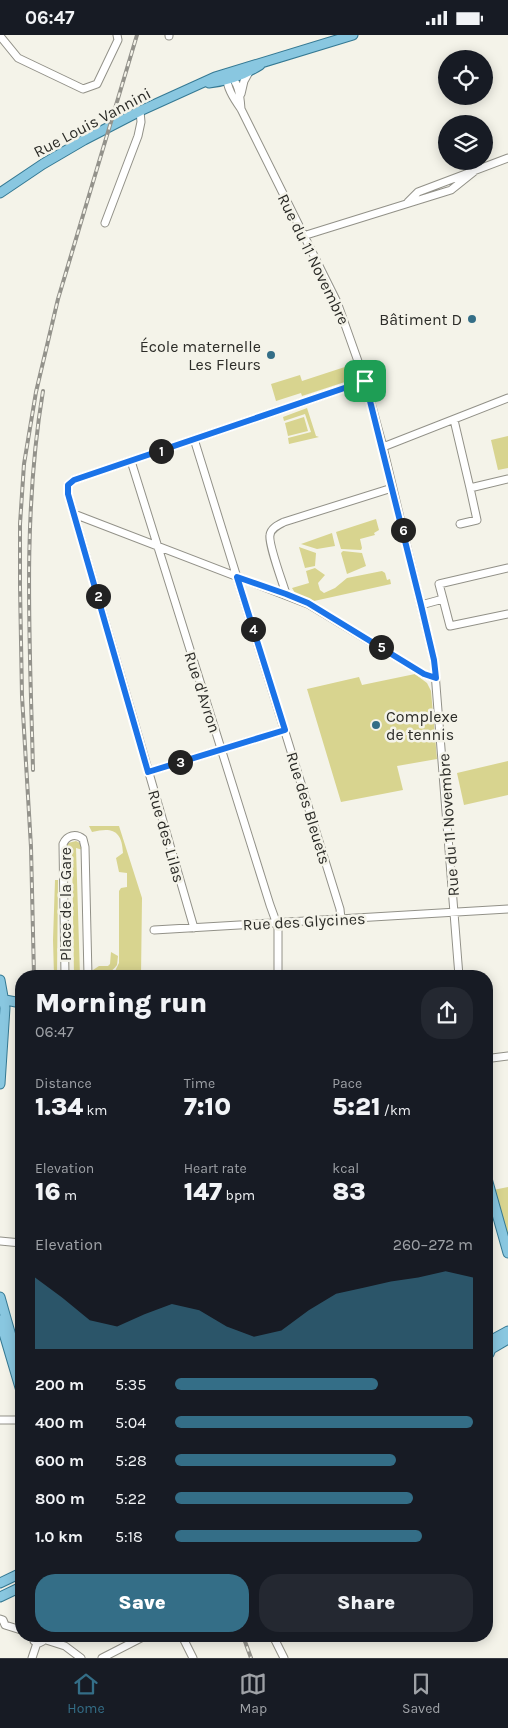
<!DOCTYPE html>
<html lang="en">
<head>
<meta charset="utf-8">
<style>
  :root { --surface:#171b24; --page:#242831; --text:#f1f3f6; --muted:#9ea1a6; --line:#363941; --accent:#346e87 }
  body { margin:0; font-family:Karla,sans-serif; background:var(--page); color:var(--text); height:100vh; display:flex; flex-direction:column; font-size:19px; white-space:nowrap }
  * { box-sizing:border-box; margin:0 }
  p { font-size:16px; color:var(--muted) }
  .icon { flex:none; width:28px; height:28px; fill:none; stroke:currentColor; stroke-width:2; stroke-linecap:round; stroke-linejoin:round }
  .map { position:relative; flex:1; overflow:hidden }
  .details { position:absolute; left:15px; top:935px; width:478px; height:672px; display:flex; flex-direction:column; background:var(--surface); border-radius:20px; box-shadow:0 2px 12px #0003 }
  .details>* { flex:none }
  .controls { position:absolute; left:438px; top:15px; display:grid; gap:10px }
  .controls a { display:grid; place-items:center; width:55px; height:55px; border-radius:50%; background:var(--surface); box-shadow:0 2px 12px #0003; font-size:25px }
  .pin { position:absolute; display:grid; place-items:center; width:42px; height:42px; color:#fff; margin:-21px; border-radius:10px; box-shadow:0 2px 8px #0006 }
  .km { position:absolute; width:25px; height:25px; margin:-12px; border-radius:50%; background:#222; color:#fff; font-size:14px; line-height:25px; text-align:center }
  .round { display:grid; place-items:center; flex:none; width:52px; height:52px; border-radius:20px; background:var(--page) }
  .summary { display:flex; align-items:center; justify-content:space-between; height:85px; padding:0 20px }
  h1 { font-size:28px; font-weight:800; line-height:38px }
  .figures { display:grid; grid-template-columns:repeat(3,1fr); gap:8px; height:85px; padding:5px 20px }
  .figures div { display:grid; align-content:center }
  .figures b { font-size:25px; font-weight:800 }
  .figures small { font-size:14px; font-weight:400 }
  .figures p { font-size:14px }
  .chart { height:140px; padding:10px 20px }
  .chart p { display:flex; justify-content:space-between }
  .chart svg { width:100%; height:90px; margin-top:5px; fill:var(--accent); opacity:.7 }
  .button { display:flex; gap:10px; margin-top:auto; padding:10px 20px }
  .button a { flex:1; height:58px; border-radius:20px; background:var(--accent); color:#fff; font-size:20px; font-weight:800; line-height:58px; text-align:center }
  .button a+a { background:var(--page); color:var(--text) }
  ul { padding:0 20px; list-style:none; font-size:16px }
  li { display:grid; grid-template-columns:80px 60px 1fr; align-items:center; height:38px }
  li i { height:12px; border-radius:6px; background:var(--accent) }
  .status { display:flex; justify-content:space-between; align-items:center; height:35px; padding:0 25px; background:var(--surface); direction:ltr }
  .status svg { height:14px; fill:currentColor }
  .dock { display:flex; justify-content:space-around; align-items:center; height:70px; border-top:1px solid var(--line); background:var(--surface); font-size:14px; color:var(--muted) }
  .dock a { display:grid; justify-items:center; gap:2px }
  .dock .current { color:var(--accent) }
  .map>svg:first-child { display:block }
  .green { fill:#d8d48f }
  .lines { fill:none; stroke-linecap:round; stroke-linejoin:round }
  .minor-casing { stroke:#929188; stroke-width:9 }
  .major-casing { stroke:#357993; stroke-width:11 }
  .minor { stroke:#fff; stroke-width:7 }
  .major { stroke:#89c7e0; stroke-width:9 }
  .rail-casing { stroke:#93928b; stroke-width:4 }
  .rail { stroke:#f4f3e9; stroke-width:2; stroke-dasharray:5.5; stroke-linecap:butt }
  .route-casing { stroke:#fff; stroke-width:10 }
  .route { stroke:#1a73e8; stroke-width:6 }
  .poi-dot { fill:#346e87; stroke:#f4f3e9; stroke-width:2 }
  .labels { text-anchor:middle; stroke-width:5; stroke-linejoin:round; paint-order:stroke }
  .street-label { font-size:16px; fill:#2c2c28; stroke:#f4f3e9 }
  .poi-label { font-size:16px; fill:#2c2c28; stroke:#f4f3e9; text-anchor:end }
</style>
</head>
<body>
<div class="status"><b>06:47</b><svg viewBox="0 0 49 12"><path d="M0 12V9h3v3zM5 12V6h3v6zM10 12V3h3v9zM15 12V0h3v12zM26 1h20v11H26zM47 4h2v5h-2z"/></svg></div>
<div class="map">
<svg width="508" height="1623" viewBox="0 0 508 1623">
  <rect width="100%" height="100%" fill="#f4f3e9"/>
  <path class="green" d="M354,329L357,339L354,344L302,361L301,358L276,366L271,349L300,340L302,346Z
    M307,373L316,401L319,402L289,409L288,403L311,397L305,379L284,386L283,382Z
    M304,382L308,396L288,401L285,388Z
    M508,401V433L498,435L491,405Z
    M376,484L379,495L374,498L375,500L360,504L362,513L361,515L341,514L336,497Z
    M332,498L335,511L317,514L301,509Z
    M299,512L316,518L315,531L305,533Z
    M343,516L362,518L366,531L347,539L341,518Z
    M315,533L325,540L318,548L320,555L324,558L335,553L347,543L382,536L385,538L387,545L390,544L391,549L314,566L295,558L292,553L309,548L306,536Z
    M415,639L427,648L431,656L437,724L397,731L403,755L341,767L307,654L359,642L362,650Z
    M508,726V760L464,770L457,738Z
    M89,791H119L142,863L141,941H106L115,936L119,928V856L121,853L127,852V838L119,837L116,823L123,818C122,795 112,792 92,797Z
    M76,806L82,809L83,815L76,813L80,941H74L72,815L66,812L68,808Z
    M55,845H58L57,941H54L53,905Z
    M111,917L118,921L117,930C111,938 105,941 93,941V935L99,931H108L110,929Z
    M508,1152V1207L493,1155Z"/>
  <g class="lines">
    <g class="minor-casing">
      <path id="minor" d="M0,1L18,23L83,54L97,49L118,5L117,0
        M169,1V0
        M241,59L244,46L249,37
        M241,74C240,60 239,46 227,38C225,51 234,64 241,74L337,267L365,346L383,412L434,625L459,941
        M408,167L418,157L508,123
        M105,188L138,101L141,87L140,76
        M303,201L451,155L476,135
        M454,385L470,453L508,444
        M194,404L340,874L341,884
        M383,412L508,363
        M131,426L270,870L278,892V941
        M74,479L308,569L424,639L436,643
        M460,489L477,485L470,453
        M286,559C283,548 268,509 270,500C271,493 278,490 284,487L392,453
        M443,564L450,591L508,579
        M421,570L443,564L439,549L508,533
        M148,737L285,695
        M194,893L68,459V450L74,445L365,346
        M154,895L508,874
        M65,941L63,809C67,800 76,798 83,804L85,812L88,941
        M486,1022L492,1023L508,1021
        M0,1206L21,1208
        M0,1385H21
        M0,1584L3,1585L5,1590L21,1595
        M34,1601V1606L39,1608L43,1606V1602
        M182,1601L193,1623
        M273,1601L284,1623
        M43,1604L65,1611L81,1623
        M32,1623L37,1608
        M102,1623L145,1601"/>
    </g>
    <g class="major-casing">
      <path id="major" d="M209,48C227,46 244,40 260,30
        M0,158L43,129L84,105L140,76L215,42L353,0
        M0,945L5,973L0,1049
        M0,964L21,968
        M486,1140L508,1218
        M0,1262L21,1336
        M0,1285L21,1356
        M486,1308L508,1296
        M489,1319L491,1314L508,1304
        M0,1548L21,1538
        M0,1562L21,1552"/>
    </g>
    <use href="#minor" class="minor"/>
    <use href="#major" class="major"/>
    <g class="rail-casing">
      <path id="rail" d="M33,735C30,609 22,482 43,356
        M34,941L31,812L22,661L20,551V489L24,429L36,357L58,264L137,0
        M243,1601L251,1623"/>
    </g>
    <use href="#rail" class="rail"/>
  </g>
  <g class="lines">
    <g class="route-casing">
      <path id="route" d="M365,346L421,570L434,625L436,643L424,639L308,568L286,559L237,542L285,695L148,737L68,459V450L74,445Z"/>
    </g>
    <use href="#route" class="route"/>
  </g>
  <g class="poi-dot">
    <circle cx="472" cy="284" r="5"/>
    <circle cx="271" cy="320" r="5"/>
    <circle cx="376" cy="690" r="5"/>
  </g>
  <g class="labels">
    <g class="street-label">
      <text transform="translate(92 87) rotate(-28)" y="6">Rue Louis Vannini</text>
      <text transform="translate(314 224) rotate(64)" y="6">Rue du 11 Novembre</text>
      <text transform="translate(203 657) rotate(72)" y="6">Rue d'Avron</text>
      <text transform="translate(309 773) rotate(73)" y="6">Rue des Bleuets</text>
      <text transform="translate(448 790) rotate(-94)" y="6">Rue du 11 Novembre</text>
      <text transform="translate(167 801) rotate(74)" y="6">Rue des Lilas</text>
      <text transform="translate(65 869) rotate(-90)" y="6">Place de la Gare</text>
      <text transform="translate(304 886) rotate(-3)" y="6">Rue des Glycines</text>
    </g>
    <g class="poi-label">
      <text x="462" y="290">Bâtiment D</text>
      <text x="261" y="317">École maternelle<tspan x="261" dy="18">Les Fleurs</tspan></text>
      <text x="386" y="687" text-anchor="start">Complexe<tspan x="386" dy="18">de tennis</tspan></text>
    </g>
  </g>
</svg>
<div class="controls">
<a><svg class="icon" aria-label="locate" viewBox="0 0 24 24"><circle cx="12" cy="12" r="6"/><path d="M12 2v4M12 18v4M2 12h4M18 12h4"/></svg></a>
<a><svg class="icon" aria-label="layers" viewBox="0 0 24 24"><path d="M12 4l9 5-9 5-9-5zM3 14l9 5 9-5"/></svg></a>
</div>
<div class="pin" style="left:365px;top:346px;background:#1e9e55"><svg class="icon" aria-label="arrive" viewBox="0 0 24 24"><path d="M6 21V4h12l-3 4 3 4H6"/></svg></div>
<b class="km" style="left:161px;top:416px">1</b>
<b class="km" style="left:98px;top:561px">2</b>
<b class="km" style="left:180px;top:727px">3</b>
<b class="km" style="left:253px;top:594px">4</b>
<b class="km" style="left:381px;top:612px">5</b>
<b class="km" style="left:403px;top:495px">6</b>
<section class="details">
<div class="summary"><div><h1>Morning run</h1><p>06:47</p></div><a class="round"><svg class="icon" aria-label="share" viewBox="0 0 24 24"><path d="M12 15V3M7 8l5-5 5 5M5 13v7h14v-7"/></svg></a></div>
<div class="figures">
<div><p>Distance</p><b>1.34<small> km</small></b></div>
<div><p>Time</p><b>7:10</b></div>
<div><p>Pace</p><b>5:21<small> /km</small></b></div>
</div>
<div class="figures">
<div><p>Elevation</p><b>16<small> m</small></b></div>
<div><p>Heart rate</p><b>147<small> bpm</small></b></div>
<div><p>kcal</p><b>83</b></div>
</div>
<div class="chart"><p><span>Elevation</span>260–272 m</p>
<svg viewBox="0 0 160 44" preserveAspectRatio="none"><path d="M0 44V9L10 19L20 30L30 33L40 27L50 22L60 25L70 33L80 38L90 35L100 25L110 17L120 14L130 11L140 9L150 6L160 9V44z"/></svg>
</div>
<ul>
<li><b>200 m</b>5:35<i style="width:68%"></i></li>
<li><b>400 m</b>5:04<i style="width:100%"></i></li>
<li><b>600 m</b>5:28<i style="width:74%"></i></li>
<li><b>800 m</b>5:22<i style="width:80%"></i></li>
<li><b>1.0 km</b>5:18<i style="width:83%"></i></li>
</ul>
<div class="button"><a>Save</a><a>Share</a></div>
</section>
</div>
<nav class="dock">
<a class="current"><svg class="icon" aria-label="home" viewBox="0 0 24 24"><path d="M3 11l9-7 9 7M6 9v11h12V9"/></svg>Home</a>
<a><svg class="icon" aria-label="map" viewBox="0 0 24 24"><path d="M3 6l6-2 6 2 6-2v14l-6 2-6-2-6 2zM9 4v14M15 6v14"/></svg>Map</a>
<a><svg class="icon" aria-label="saved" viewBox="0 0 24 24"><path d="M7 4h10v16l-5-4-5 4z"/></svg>Saved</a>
</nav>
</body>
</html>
